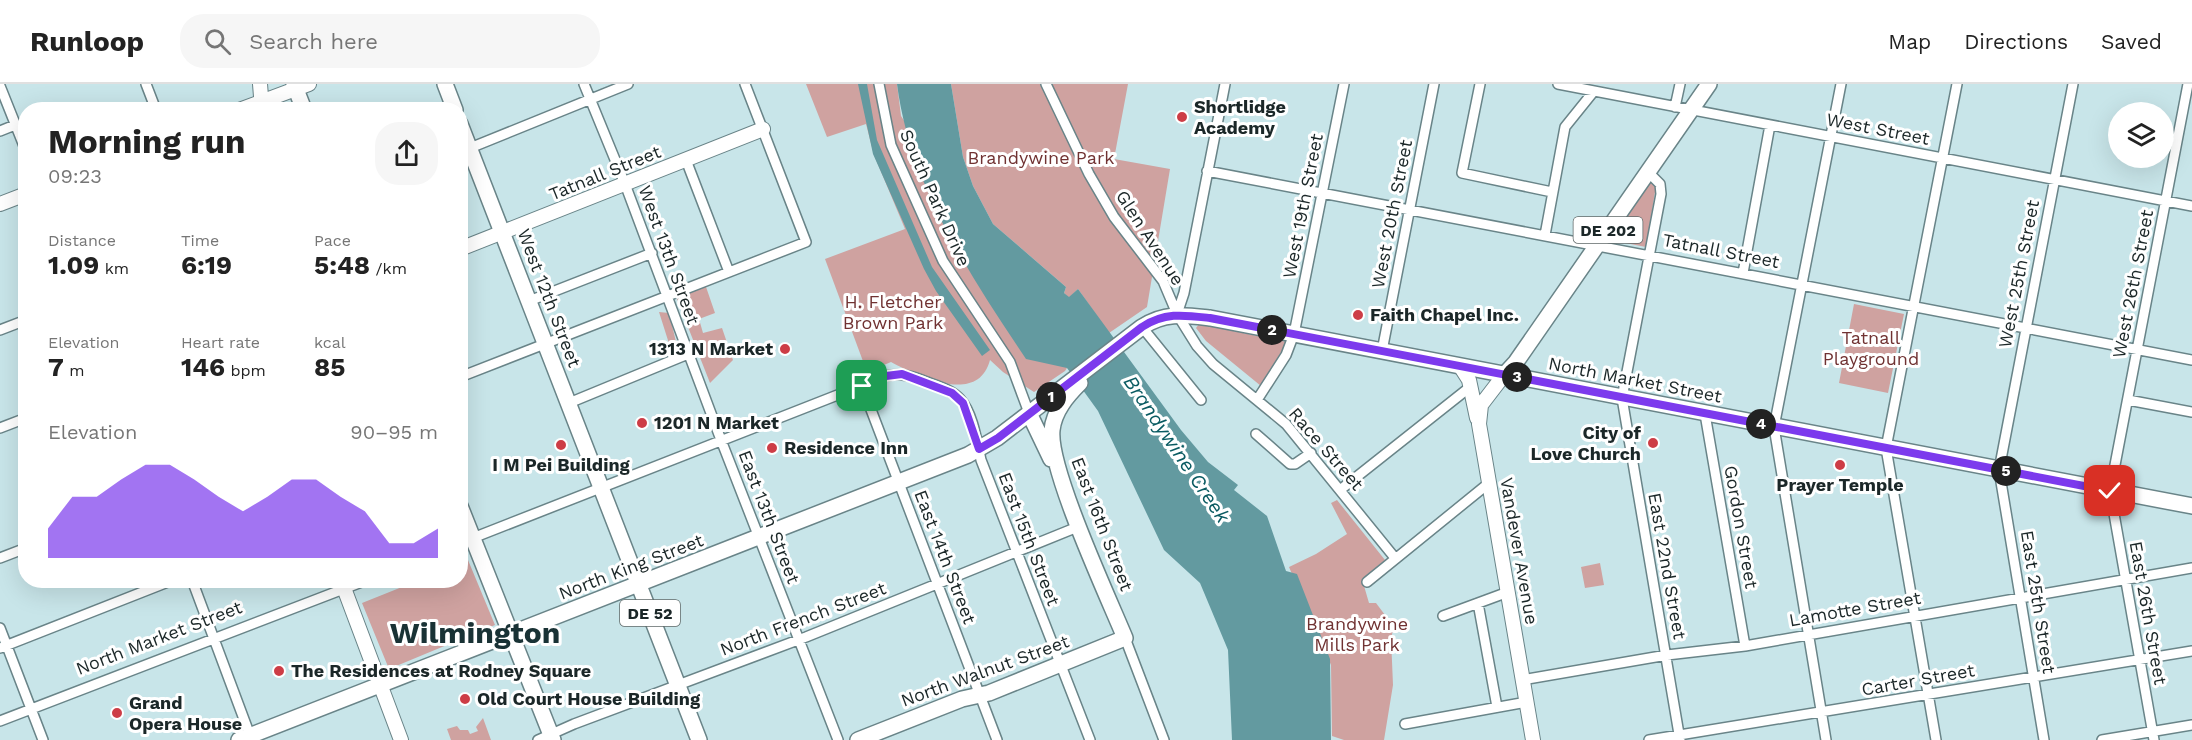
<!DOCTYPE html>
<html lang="en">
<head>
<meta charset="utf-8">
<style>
  :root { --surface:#fff; --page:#f6f6f6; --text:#222; --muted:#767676; --line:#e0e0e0; --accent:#7c3aed }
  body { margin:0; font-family:"Work Sans",sans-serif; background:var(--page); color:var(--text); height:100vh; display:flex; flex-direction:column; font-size:22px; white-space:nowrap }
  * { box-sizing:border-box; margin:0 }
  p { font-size:20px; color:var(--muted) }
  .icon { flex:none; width:33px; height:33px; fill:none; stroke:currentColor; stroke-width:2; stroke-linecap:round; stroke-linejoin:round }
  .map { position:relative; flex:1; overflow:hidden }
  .details { position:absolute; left:18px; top:18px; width:450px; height:486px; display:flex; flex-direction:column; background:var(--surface); border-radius:24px; box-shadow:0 6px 24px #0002 }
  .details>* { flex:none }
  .tools { position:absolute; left:2108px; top:18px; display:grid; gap:12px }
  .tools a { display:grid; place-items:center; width:66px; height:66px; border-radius:50%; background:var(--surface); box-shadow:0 6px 24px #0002; font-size:30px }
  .pin { position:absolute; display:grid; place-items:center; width:51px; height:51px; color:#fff; margin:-26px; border-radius:12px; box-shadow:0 3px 9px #0006 }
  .km { position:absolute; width:30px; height:30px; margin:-15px; border-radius:50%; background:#222; color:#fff; font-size:16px; line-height:30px; text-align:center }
  .round { display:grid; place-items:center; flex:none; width:63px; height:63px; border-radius:24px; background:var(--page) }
  .head { display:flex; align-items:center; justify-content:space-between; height:102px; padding:0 30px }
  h1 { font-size:33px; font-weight:700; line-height:45px }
  .stats { display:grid; grid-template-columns:repeat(3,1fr); gap:9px; height:102px; padding:6px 30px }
  .stats div { display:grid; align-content:center }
  .stats b { font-size:26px; font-weight:700 }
  .stats small { font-size:16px; font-weight:400 }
  .stats p { font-size:16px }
  .chart { height:168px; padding:12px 30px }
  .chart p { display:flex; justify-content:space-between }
  .chart svg { width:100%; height:108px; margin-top:6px; fill:var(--accent); opacity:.7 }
  header { display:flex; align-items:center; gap:36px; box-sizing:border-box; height:84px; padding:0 30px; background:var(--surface); border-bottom:2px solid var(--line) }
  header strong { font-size:28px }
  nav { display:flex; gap:33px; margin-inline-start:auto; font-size:21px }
  .search { width:420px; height:54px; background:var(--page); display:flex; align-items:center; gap:15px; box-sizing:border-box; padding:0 21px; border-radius:24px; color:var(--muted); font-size:22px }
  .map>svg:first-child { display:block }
  .green { fill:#cfa2a0 }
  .water { fill:#639aa0 }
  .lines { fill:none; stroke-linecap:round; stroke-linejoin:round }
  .street-casing { stroke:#698488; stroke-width:12 }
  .secondary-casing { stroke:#698488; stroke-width:16 }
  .primary-casing { stroke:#698488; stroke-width:18 }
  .street { stroke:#fff; stroke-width:9 }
  .secondary { stroke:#fff; stroke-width:14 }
  .primary { stroke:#fff; stroke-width:15 }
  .route-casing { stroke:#fff; stroke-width:12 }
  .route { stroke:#7c3aed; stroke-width:8 }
  .poi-dot { fill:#cd3d46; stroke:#fff; stroke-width:2 }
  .labels { text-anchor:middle; stroke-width:6; stroke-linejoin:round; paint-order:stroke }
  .shield { fill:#fff; stroke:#5f6868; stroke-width:1.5 }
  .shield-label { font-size:16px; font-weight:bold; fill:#1b2728 }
  .poi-label { font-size:18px; font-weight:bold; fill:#1b2728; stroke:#fff; text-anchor:start }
  .street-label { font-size:18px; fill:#1b2728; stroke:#fff }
  .park-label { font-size:18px; fill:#703232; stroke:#fff }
  .water-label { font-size:20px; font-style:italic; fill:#0a5b62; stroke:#fff }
  .town-label { font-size:30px; font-weight:bold; fill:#193235; stroke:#fff }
</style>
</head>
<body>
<header>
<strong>Runloop</strong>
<div class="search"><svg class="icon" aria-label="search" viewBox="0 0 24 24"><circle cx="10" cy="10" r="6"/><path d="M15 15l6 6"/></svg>Search here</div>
<nav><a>Map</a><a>Directions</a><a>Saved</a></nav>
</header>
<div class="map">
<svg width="2192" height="656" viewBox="0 0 2192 656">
  <rect width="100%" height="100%" fill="#c8e5e9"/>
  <path class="green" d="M806,0H897L901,32L1067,284L1065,287L1034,308L1003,288L990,276C978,322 918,292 891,278L867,288L825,175L905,145L874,71L866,40L827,53Z
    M951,0H1128L1114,75L1170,85L1147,223L1109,249L1078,205L1069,214L1064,209L1066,203L993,140L973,102L963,73Z
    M1651,96L1656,102L1646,163L1610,156Z
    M705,200L715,229L699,235L703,249L722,244L733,276L710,299L677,215Z
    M1854,220L1904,230L1888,309L1839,299Z
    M659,228L669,229L679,270L676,272L672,269Z
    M1199,240L1287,258L1261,302L1206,257L1196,244Z
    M1337,416L1385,476L1362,495L1369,519H1376L1394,543L1391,554L1393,601L1384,656H1344L1332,652L1331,581L1289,483L1316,470L1347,450L1331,419Z
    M468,476L495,541L389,585L362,519L417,497L460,496L461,479Z
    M1600,479L1604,501L1585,504L1581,483Z
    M483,634L491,656H451L447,645L457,642L460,646H468L470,650L478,647L476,643Z"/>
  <path class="water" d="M858,0H867L877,56L932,183L990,266L982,272L936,207L924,185L873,70Z
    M897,0H951L963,73L973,102L993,140L1066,203L1064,209L1069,213L1078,205L1181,346L1208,378L1238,401L1234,406L1267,432L1286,487L1297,490L1330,575L1331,656H1232L1228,566L1200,499L1164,466L1098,327L1067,284L1026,275C970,191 910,102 897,0Z"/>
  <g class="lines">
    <g class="street-casing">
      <path id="street" d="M146,0L156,26
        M584,0L625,100L721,356L838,656
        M879,0L891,61L943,177L1010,278L1029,329
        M1046,0L1089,90L1114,133L1163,197L1177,230L1197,262L1213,280L1286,340L1395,474
        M1480,0L1462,89L1552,108
        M1558,0L2192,122
        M0,2L26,67
        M1675,23L1680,0
        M0,47L15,41
        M470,64L628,0
        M686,76L729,188
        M1207,87L2192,276
        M1648,88L1660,100L1661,110L1622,314L1680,656
        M1545,151L1565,43L1594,7
        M1743,189L1770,41
        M529,217L652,169
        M1177,230L1184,209L1225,0
        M1142,243L1201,316
        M0,246L26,236
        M1382,267L1434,0
        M460,293L806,158L745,0
        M862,302L997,656
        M1257,316L1286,271L1294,250L1344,0
        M2128,316L2192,328
        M569,319L688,270
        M1705,330L1745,562
        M0,344L26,334
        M1256,350L1290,380H1295L1311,369
        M1340,406L1470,303
        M460,459L886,292C901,289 913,292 927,298C938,302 952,306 960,315C973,329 977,358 981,376L1090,656
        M0,474L26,464
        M192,496L251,654
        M1367,498L1489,399
        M1478,519L1497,623
        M1443,532L1508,508
        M0,544L43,656
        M1125,554L1164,656
        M0,564L173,496
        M1522,596L1667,571L1745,562L2192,484
        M0,637L367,496
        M1405,640L1527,618
        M538,656L574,640L806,553L1080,442
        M1649,656L2192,567
        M1826,656L1774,343L1841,0
        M1936,656L1886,364L1957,0
        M2044,656L1999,386L2073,0
        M2102,656L2192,641
        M2154,656L2110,407L2188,0"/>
    </g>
    <g class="secondary-casing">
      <path id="secondary" d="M260,0L262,25
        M239,26L309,0
        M0,120L26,110
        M460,165L763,45
        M1460,282L1469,296L1477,334
        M1504,291L1481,321L1479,340L1533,656
        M341,496L401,656"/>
    </g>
    <g class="primary-casing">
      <path id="primary" d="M294,0L304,26
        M445,0L455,26
        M460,40L699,656
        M1504,291L1516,278L1709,0
        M1029,329L1051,375
        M460,422L553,656
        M239,656L968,371L997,354L1142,243C1165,228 1184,231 1210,234L2192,422
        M858,656L962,615L989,609L1125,554C1108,513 1048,384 1052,346C1054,327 1067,312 1080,299"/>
    </g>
    <use href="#street" class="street"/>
    <use href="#secondary" class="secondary"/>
    <use href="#primary" class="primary"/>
  </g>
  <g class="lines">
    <g class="route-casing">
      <path id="route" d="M862,302L886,292L902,290L952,309L963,319L979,365L998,354L1142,243C1165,228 1184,231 1210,234L2110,407"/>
    </g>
    <use href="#route" class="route"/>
  </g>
  <g class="poi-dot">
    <circle cx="1182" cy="33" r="6"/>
    <circle cx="1358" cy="231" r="6"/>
    <circle cx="785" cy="265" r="6"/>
    <circle cx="642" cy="339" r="6"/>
    <circle cx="1653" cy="359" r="6"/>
    <circle cx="561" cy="361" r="6"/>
    <circle cx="772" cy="364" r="6"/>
    <circle cx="1840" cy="381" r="6"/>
    <circle cx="279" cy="587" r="6"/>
    <circle cx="465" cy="615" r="6"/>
    <circle cx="117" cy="629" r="6"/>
  </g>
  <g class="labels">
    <g class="shield">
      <rect x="1573.5" y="133" width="69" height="26" rx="4.5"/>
      <rect x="620" y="516" width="60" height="26" rx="4.5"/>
    </g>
    <g class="shield-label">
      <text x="1608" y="152">DE 202</text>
      <text x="650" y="535">DE 52</text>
    </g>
    <g class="poi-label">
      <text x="1194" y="29">Shortlidge<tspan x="1194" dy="21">Academy</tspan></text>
      <text x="1370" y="237">Faith Chapel Inc.</text>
      <text x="773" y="271" text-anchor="end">1313 N Market</text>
      <text x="654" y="345">1201 N Market</text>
      <text x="1641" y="355" text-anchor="end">City of<tspan x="1641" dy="21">Love Church</tspan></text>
      <text x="784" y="370">Residence Inn</text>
      <text x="561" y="387" text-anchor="middle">I M Pei Building</text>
      <text x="1840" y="407" text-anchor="middle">Prayer Temple</text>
      <text x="291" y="593">The Residences at Rodney Square</text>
      <text x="477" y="621">Old Court House Building</text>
      <text x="129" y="625">Grand<tspan x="129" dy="21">Opera House</tspan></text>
    </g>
    <g class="street-label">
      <text transform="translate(1878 45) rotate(11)" y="6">West Street</text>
      <text transform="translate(605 89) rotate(-22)" y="6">Tatnall Street</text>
      <text transform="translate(935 114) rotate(66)" y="6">South Park Drive</text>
      <text transform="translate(1303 122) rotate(-79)" y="6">West 19th Street</text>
      <text transform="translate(1392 130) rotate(-79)" y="6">West 20th Street</text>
      <text transform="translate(1150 154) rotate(57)" y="6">Glen Avenue</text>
      <text transform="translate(1721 167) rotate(11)" y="6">Tatnall Street</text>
      <text transform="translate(669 171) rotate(70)" y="6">West 13th Street</text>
      <text transform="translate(2019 190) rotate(-79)" y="6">West 25th Street</text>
      <text transform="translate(2133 200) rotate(-79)" y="6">West 26th Street</text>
      <text transform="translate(549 214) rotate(69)" y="6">West 12th Street</text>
      <text transform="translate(1635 296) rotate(11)" y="6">North Market Street</text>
      <text transform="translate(1326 365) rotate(49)" y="6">Race Street</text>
      <text transform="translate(769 433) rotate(69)" y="6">East 13th Street</text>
      <text transform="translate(1102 440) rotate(69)" y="6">East 16th Street</text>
      <text transform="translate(1741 443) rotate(80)" y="6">Gordon Street</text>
      <text transform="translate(1029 455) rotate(69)" y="6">East 15th Street</text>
      <text transform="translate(1519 467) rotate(80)" y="6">Vandever Avenue</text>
      <text transform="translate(945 473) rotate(69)" y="6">East 14th Street</text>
      <text transform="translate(1667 482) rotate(80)" y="6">East 22nd Street</text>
      <text transform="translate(631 483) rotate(-21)" y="6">North King Street</text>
      <text transform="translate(2038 518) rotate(81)" y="6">East 25th Street</text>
      <text transform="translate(1855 525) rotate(-10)" y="6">Lamotte Street</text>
      <text transform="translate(2148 529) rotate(80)" y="6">East 26th Street</text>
      <text transform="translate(803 535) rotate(-21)" y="6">North French Street</text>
      <text transform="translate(159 554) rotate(-21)" y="6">North Market Street</text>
      <text transform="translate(985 587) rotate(-20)" y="6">North Walnut Street</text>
      <text transform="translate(1918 596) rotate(-10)" y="6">Carter Street</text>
    </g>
    <g class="park-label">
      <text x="1041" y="80">Brandywine Park</text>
      <text x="893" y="224">H. Fletcher<tspan x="893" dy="21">Brown Park</tspan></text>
      <text x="1871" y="260">Tatnall<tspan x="1871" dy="21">Playground</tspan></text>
      <text x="1357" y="546">Brandywine<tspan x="1357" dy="21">Mills Park</tspan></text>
    </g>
    <g class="water-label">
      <text transform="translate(1177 365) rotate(56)" y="7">Brandywine Creek</text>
    </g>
    <g class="town-label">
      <text x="475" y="559">Wilmington</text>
    </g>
  </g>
</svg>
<div class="tools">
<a><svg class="icon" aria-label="layers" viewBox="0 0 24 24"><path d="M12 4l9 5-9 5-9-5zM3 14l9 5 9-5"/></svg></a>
</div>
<div class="pin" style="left:862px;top:302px;background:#1e9e55"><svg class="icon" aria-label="arrive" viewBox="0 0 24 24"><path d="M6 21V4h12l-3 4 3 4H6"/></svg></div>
<div class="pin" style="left:2110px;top:407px;background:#d93025"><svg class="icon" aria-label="check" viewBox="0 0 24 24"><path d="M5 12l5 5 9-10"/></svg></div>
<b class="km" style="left:1051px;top:313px">1</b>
<b class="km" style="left:1272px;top:246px">2</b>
<b class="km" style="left:1517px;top:293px">3</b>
<b class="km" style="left:1761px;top:340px">4</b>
<b class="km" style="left:2006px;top:387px">5</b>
<section class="details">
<div class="head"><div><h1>Morning run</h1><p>09:23</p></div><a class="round"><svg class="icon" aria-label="share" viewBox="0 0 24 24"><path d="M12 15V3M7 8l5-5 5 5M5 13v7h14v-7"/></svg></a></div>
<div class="stats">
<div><p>Distance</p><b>1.09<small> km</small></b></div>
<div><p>Time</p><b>6:19</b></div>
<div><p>Pace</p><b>5:48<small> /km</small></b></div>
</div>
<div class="stats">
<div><p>Elevation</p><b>7<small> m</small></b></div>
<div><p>Heart rate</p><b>146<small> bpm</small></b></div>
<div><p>kcal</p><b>85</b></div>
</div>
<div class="chart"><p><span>Elevation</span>90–95 m</p>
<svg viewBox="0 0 160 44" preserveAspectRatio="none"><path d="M0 44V32L10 19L20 19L30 12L40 6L50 6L60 12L70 19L80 25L90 19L100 12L110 12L120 19L130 25L140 38L150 38L160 32V44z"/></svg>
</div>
</section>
</div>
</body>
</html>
